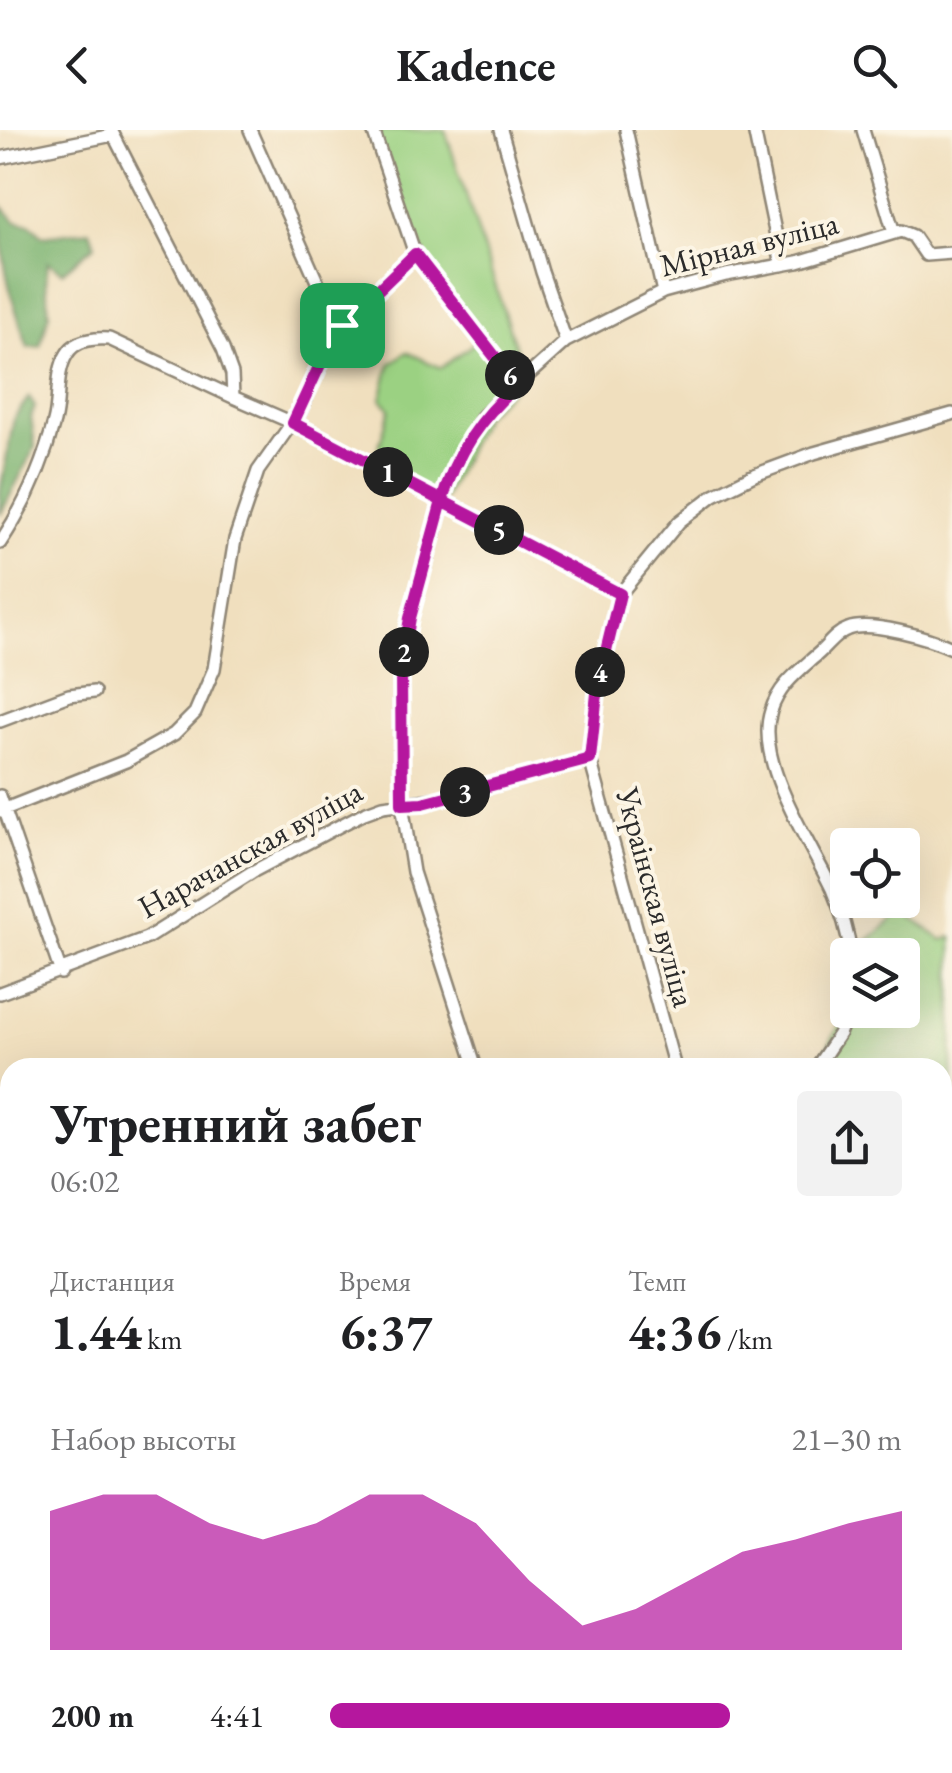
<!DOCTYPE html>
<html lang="ru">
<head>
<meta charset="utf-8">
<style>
  :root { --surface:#fff; --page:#f2f2f2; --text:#202124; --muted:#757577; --accent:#b5179e }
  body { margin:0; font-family:"EB Garamond",serif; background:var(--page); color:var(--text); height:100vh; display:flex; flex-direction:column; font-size:38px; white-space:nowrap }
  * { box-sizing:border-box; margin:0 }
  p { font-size:32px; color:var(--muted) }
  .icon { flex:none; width:55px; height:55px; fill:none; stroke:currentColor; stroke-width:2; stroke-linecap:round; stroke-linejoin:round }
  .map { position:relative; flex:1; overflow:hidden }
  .sheet { position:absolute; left:0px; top:928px; width:952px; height:718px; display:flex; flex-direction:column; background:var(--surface); border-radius:30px 30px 0 0; box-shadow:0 10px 40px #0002 }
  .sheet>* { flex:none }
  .tools { position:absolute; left:830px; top:698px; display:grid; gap:20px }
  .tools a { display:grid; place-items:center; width:90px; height:90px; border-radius:10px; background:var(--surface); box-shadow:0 10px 40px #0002; font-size:50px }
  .pin { position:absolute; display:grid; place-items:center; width:85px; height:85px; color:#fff; margin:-42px; border-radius:20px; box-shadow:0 5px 15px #0006 }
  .km { position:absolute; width:50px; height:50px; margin:-25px; border-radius:50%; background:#222; color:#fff; font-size:28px; line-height:50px; text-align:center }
  .round { display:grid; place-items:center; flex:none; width:105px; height:105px; border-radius:10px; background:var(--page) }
  .summary { display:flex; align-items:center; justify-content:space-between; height:170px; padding:0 50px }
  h1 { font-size:55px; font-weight:700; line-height:75px }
  .metrics { display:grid; grid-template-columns:repeat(3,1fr); gap:15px; height:170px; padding:10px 50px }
  .metrics div { display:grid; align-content:center }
  .metrics b { font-size:50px; font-weight:700 }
  .metrics small { font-size:28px; font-weight:400 }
  .metrics p { font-size:28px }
  .chart { height:280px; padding:20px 50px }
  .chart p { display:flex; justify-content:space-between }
  .chart svg { width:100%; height:180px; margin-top:10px; fill:var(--accent); opacity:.7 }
  ul { padding:0 50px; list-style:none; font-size:32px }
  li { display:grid; grid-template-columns:160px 120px 1fr; align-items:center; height:75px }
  li i { height:25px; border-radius:12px; background:var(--accent) }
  header { display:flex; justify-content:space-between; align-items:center; height:130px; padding:0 50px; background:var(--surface); font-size:45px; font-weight:700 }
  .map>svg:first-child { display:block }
  .green { fill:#9bd182; stroke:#637e56; stroke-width:2.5 }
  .forest { fill:#7cb370; stroke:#546f4e; stroke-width:2.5 }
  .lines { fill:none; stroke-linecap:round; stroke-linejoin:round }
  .river { stroke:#5ca0d1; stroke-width:12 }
  .minor-casing { stroke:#8e8574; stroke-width:16 }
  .minor { stroke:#fff; stroke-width:11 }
  .route-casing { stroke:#fff; stroke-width:20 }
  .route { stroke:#b5179e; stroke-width:12 }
  .labels { text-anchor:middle; stroke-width:8; stroke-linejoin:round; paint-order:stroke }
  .street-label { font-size:32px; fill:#2b2b2b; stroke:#fcf5e5 }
</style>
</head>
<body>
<header><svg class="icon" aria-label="back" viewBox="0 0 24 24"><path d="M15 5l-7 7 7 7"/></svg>Kadence<svg class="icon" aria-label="search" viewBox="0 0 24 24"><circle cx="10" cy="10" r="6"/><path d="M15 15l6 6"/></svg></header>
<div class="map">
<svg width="952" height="1643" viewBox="0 0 952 1643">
  <rect width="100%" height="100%" fill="#fcf5e5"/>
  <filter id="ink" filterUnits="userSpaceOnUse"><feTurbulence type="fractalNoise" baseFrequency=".01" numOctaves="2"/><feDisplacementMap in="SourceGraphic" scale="20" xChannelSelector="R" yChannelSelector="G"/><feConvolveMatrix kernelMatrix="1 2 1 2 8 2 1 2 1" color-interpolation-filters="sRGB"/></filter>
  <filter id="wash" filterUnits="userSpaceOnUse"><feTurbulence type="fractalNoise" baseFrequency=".0048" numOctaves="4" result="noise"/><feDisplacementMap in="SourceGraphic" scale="40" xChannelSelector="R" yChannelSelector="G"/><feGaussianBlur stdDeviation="2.25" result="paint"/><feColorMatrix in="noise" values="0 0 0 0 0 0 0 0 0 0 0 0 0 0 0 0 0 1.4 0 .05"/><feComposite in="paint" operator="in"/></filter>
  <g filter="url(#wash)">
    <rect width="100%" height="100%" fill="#f0dfbe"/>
    <path class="green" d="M373,0H445L525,247L483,286L443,371L375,329L390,279L381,269L390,234L407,222L441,238L482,207L421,134Z
      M902,782L943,810L952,807V966L943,990L942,938H816L848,880H902V825H857L859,818Z
      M0,1421L10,1427V1557L0,1561Z
      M952,1469V1643H541L544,1635H942L943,1539L950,1540L951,1525L944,1502Z
      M393,1635H530L532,1643H398Z"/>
    <path class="forest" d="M0,74L16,91L30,94L43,106L90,100L95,115L62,142L48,132L46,152L49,184L40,216L28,217C10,166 0,129 0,74Z
      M29,267L35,277L31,287L35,317L0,385V362L14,288Z
      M952,966V1098L946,1102L942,1098L943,990Z
      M942,1389L952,1394V1434L946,1435C952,1459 946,1475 945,1500C944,1513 951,1526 950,1540L942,1539Z"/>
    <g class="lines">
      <path class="river" d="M942,1411L952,1413"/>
    </g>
  </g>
  <g filter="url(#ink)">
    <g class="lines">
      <g class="minor-casing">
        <path id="minor" d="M111,0L223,219L232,244L233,267L293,293L620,464
          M250,0L323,165L342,195
          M373,0L415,124L517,255
          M501,0L542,142L566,211
          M626,0L663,162
          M754,0L782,135
          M863,0L894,103
          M0,28L113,5
          M0,413C24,377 43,334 54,292C60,271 55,243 67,224C75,210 94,208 109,209L233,267
          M0,591L69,565L94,562
          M0,666L61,843
          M0,681L126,631L174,604L195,583L214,539L235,409L258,341L299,283L330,213L342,195L415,124
          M851,825C848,802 841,780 832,759C811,714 754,631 771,581C779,555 799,541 819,523C828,515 836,503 848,499C870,490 930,508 952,518
          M0,863L147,808L252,742L364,683L383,676L443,668L590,629
          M476,938L413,742L402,674L401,540L410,487L450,345L483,286L566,211L663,162L726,145L798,132L901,101L913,106L926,125L952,123
          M675,938L590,629L598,554L620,464L679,392L714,365L752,346L814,323L952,284
          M816,938L839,904L848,880
          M942,1173L952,1175
          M0,1191L10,1196
          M942,1564L952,1566
          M0,1635L10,1631
          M283,1635L294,1643"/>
      </g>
      <use href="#minor" class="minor"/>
    </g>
  </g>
  <g class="lines" filter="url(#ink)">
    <g class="route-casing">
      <path id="route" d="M342,195L330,213L293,293L442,371L410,488L401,540L402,674L423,673L590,629L598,554L620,464L442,371C456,322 480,288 517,255L415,124L342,195"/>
    </g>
    <use href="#route" class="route"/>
  </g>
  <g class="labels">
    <g class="street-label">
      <text transform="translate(749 114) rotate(-14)" y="11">Мірная вуліца</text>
      <text transform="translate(250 719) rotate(-29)" y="11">Нарачанская вуліца</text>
      <text transform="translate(656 767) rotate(75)" y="11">Украінская вуліца</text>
    </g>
  </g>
</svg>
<div class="tools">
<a><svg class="icon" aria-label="locate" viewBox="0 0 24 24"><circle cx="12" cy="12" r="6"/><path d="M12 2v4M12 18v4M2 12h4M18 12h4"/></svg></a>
<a><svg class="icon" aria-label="layers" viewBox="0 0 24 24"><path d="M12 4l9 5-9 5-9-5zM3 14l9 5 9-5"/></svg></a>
</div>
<div class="pin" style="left:342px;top:195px;background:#1e9e55"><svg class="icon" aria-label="arrive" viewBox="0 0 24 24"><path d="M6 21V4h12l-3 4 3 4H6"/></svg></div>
<b class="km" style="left:388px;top:342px">1</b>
<b class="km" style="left:404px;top:522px">2</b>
<b class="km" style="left:465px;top:662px">3</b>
<b class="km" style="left:600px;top:542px">4</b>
<b class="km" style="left:499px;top:400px">5</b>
<b class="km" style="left:510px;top:245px">6</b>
<section class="sheet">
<div class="summary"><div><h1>Утренний забег</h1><p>06:02</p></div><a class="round"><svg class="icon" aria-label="share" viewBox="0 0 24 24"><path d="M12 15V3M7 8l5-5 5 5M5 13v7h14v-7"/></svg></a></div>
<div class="metrics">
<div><p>Дистанция</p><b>1.44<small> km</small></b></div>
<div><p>Время</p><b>6:37</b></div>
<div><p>Темп</p><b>4:36<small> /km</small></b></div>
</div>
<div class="chart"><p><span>Набор высоты</span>21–30 m</p>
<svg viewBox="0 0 160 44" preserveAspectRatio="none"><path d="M0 44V10L10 6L20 6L30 13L40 17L50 13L60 6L70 6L80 13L90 27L100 38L110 34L120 27L130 20L140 17L150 13L160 10V44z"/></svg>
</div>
<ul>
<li><b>200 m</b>4:41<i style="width:70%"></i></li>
</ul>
</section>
</div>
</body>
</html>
